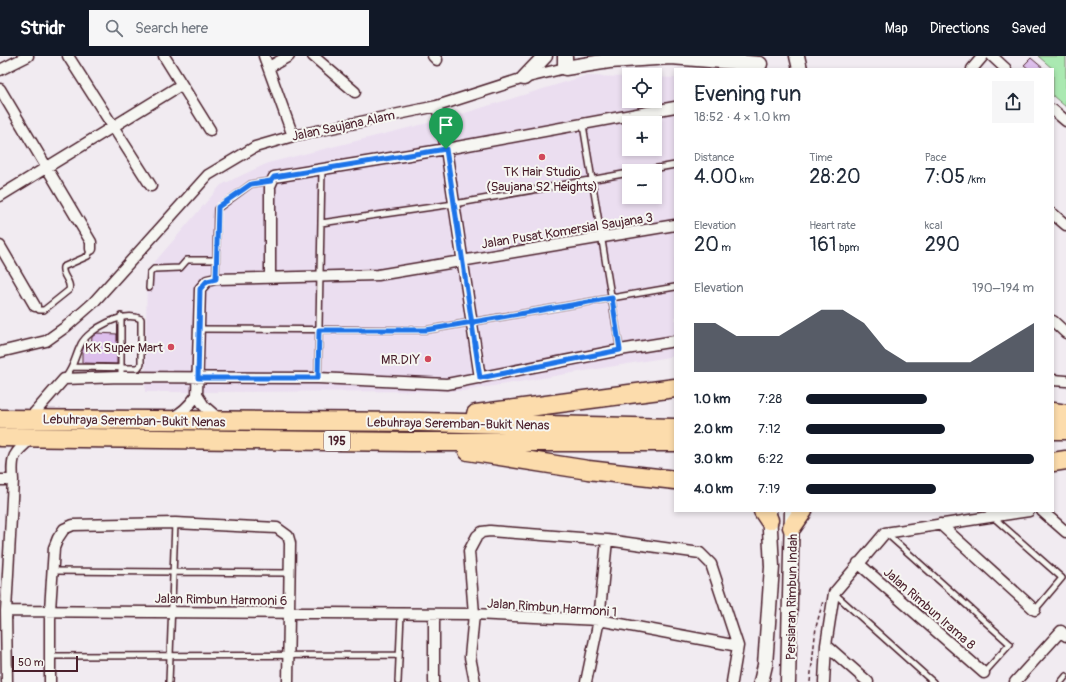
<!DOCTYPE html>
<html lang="en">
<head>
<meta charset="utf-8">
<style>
  :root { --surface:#fff; --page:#f6f6f7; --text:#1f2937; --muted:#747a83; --accent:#111827 }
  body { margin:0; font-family:Pangolin,sans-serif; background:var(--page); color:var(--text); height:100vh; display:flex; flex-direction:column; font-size:15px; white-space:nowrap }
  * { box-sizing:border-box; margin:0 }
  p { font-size:13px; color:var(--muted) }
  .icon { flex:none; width:22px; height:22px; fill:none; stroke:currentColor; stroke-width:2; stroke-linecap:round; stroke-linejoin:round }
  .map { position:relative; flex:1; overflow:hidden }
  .side { position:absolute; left:674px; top:12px; width:380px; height:444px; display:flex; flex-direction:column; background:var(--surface); border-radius:0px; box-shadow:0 2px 6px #0003 }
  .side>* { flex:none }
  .buttons { position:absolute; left:622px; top:12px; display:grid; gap:8px }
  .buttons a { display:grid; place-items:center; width:40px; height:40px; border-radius:0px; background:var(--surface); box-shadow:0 2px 6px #0003; font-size:20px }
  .scale { position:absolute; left:12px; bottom:10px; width:66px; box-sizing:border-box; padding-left:4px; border:2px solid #4a1f2b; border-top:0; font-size:11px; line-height:14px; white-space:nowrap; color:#4a1f2b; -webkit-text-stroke:3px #f6f6f2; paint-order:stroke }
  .pin { position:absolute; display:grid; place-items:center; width:34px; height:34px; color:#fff; margin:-41px -17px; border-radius:50% 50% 50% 0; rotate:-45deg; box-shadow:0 0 4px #0007 }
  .pin .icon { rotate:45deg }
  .round { display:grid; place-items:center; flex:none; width:42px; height:42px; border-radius:0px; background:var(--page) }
  .headline { display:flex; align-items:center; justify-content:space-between; height:68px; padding:0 20px }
  h1 { font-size:22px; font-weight:600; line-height:30px }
  .stats { display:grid; grid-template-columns:repeat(3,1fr); gap:6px; height:68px; padding:4px 20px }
  .stats div { display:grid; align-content:center }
  .stats b { font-size:20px; font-weight:600 }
  .stats small { font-size:11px; font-weight:400 }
  .stats p { font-size:11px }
  .chart { height:112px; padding:8px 20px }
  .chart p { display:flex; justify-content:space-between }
  .chart svg { width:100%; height:72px; margin-top:4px; fill:var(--accent); opacity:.7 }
  ul { padding:0 20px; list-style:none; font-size:13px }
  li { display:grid; grid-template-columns:64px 48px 1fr; align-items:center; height:30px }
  li i { height:10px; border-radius:5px; background:var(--accent) }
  header { display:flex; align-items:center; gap:24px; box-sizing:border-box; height:56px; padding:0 20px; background:var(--accent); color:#fff }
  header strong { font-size:19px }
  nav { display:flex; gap:22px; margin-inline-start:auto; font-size:14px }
  .search { width:280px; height:36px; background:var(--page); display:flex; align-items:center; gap:10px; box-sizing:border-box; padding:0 14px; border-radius:0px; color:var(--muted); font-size:15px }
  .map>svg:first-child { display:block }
  .built { fill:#ebdef0; fill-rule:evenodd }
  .green { fill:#aae9b1; stroke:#7a846e }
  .building { fill:#ddbfec; stroke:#4a1f2b }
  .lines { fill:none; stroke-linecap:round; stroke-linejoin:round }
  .lane-casing { stroke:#4a1f2b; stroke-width:8 }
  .street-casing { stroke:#4a1f2b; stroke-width:13 }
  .secondary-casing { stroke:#4a1f2b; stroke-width:17 }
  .highway-casing { stroke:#4a1f2b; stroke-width:21 }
  .path { stroke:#4a1f2b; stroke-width:1.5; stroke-dasharray:4 3; stroke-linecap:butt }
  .lane { stroke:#f6f6f2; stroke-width:5 }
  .street { stroke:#f6f6f2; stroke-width:10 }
  .secondary { stroke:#f6f6f2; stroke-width:14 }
  .highway { stroke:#fcdcac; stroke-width:18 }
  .route-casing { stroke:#fff; stroke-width:8 }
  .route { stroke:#1a73e8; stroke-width:5 }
  .poi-dot { fill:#d1495b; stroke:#f6f6f2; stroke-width:1.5 }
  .labels { text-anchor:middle; stroke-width:4; stroke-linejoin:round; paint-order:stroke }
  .shield { fill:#f6f6f2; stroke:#7e6067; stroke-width:1 }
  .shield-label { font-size:12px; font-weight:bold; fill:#4a1f2b }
  .street-label { font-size:13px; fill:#4a1f2b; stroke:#f6f6f2 }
  .poi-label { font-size:13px; fill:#4a1f2b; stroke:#f6f6f2; text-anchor:end }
</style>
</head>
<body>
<header>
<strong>Stridr</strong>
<div class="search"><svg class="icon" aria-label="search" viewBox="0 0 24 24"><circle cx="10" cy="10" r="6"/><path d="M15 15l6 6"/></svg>Search here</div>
<nav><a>Map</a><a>Directions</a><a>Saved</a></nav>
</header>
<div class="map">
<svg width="1066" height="626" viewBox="0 0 1066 626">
  <rect width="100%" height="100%" fill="#f1ebf1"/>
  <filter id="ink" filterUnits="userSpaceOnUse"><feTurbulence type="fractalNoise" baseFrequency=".025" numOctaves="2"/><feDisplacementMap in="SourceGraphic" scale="8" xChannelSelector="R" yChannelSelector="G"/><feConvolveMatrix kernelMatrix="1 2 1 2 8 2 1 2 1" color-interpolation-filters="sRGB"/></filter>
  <g filter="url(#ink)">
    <path class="built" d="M585,20L629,21V45H655V21L675,22V300L463,335L145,336L147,215L221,129L268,107L452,61ZM629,67H655V93H629ZM629,115H655V141H629Z"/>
    <path class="green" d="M1038,0H1066V51L1053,40V13Z"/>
    <path class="building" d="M1031,2L1044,13H1029L1024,9Z
      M97,277L117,278V308L82,307V295L84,290L86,288H91L92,281Z"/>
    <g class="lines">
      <g class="lane-casing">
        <path id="lane" d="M583,69L620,294
          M641,115L675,109
          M321,167L454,148L629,117
          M216,223L217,153L251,128L271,125
          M149,232L150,217L154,213L180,212L187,204H216
          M35,250L39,254H44L69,234C72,225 61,220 63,211L88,200L91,193
          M199,273L426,274L675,231
          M121,316V260
          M65,322C75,309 74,302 81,288C89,273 124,254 141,263V308L138,312L73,311
          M318,322L322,113
          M993,461L1062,522L1035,554
          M886,477L1010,588L984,617
          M53,515L290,517
          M835,538L933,626
          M50,600L399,599
          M169,626L175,467
          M398,626L401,559
          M1061,626L1066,620"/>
      </g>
      <g class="street-casing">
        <path id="street" d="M68,0L151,130
          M164,0L210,74
          M264,0L293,80
          M313,0L355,36
          M433,0L437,4
          M992,0L1006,13
          M269,11L289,0
          M972,13L983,0
          M0,14L28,0
          M0,33L91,186V193
          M437,50L446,93L480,322
          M1053,54L1066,65
          M0,140L181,29
          M1053,158L1066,169
          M0,190L35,250
          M270,221V130L274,121L446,93L675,51
          M1053,265L1066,277
          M0,296L46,285L67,270L93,247L208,119L255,91L293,80L437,50L524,22L565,12
          M1053,324L1066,325
          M171,362C183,357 190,349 197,339
          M29,363L64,323L120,321L318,322L447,328L620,294L675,285
          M219,363L204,350L197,339L200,233L207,225L216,223L378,219L675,169
          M0,424H13
          M1042,455L1066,476
          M940,468L1035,554
          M858,507L984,617
          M6,555L474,558L599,564L738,590
          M826,589L868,626
          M7,626L6,555L13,424C11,400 13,398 32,382
          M50,626V554L54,492L58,482L64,473L73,469L175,467L277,472L288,480L290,487L288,626
          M434,626V559
          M475,626L470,601L474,558L469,495L477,480L482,476L490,475L607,484L700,497L711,508L738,590L732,626
          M586,626L599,564L607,484
          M824,626L826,589L834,537L885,477L1029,455
          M1015,626L1061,575L1066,580"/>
      </g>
      <g class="secondary-casing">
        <path id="secondary" d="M565,0V12L609,5L671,1L760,8
          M797,0L800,13
          M524,22L545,0
          M761,626L765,609L772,511L769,455
          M788,626L792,455"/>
      </g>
      <g class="highway-casing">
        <path id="highway" d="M1053,356L1066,358
          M476,358L675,332
          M0,363L420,366L675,372
          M1053,374H1066
          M0,381L410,386H675
          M468,395L588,414L675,424
          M1053,406L1066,404
          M763,455L769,464
          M792,471L803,455"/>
      </g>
      <path class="path" d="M810,626L816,571L823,545"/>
      <use href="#lane" class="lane"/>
      <use href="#street" class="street"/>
      <use href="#secondary" class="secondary"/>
      <use href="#highway" class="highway"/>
    </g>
  </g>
  <g class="lines" filter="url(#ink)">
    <g class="route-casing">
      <path id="route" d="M446,93L274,121L271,125L251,128L218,151L216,223L207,225L200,233L198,322H318L319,274H426L612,242L620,294L480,322C469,246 457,169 446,93"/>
    </g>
    <use href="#route" class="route"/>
  </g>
  <g class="poi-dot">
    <circle cx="542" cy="101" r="4"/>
    <circle cx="171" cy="291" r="4"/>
    <circle cx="428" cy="303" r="4"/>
  </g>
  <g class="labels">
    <rect class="shield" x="324" y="375" width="26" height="20" rx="3"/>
    <g class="shield-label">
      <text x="337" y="389">195</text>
    </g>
    <g class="street-label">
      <text transform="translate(343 69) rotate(-12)" y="5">Jalan Saujana Alam</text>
      <text transform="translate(567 174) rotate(-9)" y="5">Jalan Pusat Komersial Saujana 3</text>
      <text transform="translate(134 364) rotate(1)" y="5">Lebuhraya Seremban-Bukit Nenas</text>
      <text transform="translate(458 367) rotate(1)" y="5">Lebuhraya Seremban-Bukit Nenas</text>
      <text transform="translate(791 541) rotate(-89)" y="5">Persiaran Rimbun Indah</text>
      <text transform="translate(221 543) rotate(1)" y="5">Jalan Rimbun Harmoni 6</text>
      <text transform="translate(552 551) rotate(4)" y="5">Jalan Rimbun Harmoni 1</text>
      <text transform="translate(930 552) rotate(41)" y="5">Jalan Rimbun Irama 8</text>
    </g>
    <g class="poi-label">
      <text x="542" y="120" text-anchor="middle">TK Hair Studio<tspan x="542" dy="15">(Saujana S2 Heights)</tspan></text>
      <text x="163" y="296">KK Super Mart</text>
      <text x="420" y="308">MR.DIY</text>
    </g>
  </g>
</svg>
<div class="buttons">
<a><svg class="icon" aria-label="locate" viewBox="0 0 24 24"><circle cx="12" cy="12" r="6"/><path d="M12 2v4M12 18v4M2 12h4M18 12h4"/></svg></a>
<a>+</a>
<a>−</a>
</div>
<div class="scale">50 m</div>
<div class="pin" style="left:446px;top:93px;background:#1e9e55"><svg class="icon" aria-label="arrive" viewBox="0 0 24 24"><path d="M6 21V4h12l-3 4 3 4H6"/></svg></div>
<section class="side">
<div class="headline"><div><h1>Evening run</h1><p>18:52 · 4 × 1.0 km</p></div><a class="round"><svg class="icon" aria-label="share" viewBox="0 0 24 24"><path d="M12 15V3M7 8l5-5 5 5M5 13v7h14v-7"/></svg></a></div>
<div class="stats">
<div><p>Distance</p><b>4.00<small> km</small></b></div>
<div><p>Time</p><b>28:20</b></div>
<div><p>Pace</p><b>7:05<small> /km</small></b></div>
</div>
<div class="stats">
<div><p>Elevation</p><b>20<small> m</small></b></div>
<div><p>Heart rate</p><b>161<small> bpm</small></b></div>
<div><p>kcal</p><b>290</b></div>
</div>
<div class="chart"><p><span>Elevation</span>190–194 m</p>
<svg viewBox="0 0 160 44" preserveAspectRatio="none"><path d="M0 44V14L10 14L20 22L30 22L40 22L50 14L60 6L70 6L80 14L90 30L100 38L110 38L120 38L130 38L140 30L150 22L160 14V44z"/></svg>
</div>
<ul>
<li><b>1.0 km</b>7:28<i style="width:53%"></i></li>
<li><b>2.0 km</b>7:12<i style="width:61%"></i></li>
<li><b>3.0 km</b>6:22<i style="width:100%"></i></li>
<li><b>4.0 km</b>7:19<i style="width:57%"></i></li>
</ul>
</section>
</div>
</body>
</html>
